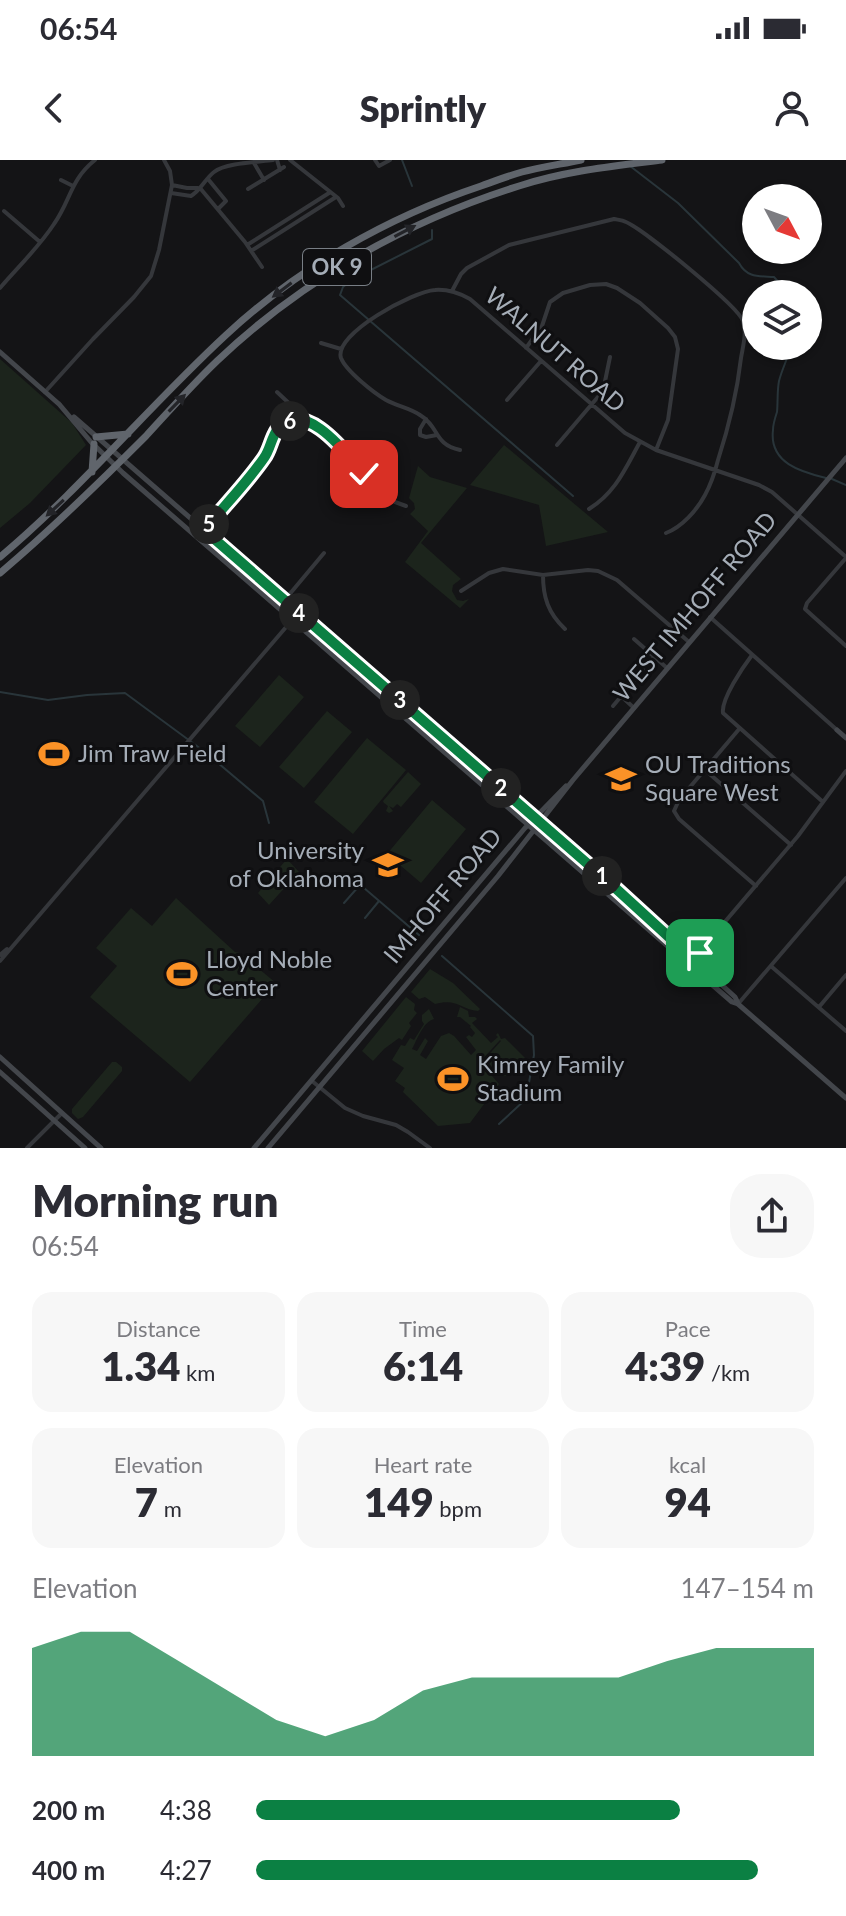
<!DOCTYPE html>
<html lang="en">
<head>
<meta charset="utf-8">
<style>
  :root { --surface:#fff; --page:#f7f7f7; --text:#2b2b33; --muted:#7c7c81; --accent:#0b8043 }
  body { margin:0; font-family:Lato,sans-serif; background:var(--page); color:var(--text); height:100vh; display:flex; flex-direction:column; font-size:30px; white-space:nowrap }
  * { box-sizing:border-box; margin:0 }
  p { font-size:26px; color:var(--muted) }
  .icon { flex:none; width:44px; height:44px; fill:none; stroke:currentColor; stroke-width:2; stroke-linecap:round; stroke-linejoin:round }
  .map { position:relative; height:988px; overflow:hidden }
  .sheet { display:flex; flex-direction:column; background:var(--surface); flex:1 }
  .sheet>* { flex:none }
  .needle { width:52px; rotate:131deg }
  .fabs { position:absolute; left:742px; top:24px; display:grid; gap:16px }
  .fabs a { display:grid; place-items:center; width:80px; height:80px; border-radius:50%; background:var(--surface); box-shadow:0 2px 6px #0004; font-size:40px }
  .pin { position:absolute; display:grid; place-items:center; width:68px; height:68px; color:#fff; margin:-34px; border-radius:16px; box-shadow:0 4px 12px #0006 }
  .km { position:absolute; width:40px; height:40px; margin:-20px; border-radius:50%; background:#222; color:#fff; font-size:22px; line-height:40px; text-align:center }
  .round { display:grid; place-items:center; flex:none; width:84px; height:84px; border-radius:32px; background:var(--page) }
  .headline { display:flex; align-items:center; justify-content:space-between; height:136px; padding:0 32px }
  h1 { font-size:44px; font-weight:800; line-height:60px }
  .figures { display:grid; grid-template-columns:repeat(3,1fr); gap:12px; height:136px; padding:8px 32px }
  .figures div { display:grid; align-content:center; border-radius:20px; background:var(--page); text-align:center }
  .figures b { font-size:40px; font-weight:800 }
  .figures small { font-size:22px; font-weight:400 }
  .figures p { font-size:22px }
  .chart { height:224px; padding:16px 32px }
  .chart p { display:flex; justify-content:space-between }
  .chart svg { width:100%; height:144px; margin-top:8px; fill:var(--accent); opacity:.7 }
  ul { padding:0 32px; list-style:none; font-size:26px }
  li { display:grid; grid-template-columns:128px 96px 1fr; align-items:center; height:60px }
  li i { height:20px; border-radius:10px; background:var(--accent) }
  .status { display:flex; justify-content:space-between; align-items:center; height:56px; padding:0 40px; background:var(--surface); direction:ltr }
  .status svg { height:22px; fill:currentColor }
  header { display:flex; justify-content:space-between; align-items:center; height:104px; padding:0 32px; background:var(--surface); font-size:36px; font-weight:800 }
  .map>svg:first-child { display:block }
  .green { fill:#1c241c }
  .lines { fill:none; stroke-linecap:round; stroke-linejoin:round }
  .stream { stroke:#29353a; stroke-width:2 }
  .street { stroke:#35373b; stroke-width:4 }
  .secondary { stroke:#43464b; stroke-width:5 }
  .highway { stroke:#60656c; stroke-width:7 }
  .oneway { fill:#232428 }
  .route-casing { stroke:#fff; stroke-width:16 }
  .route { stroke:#0b8043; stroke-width:10 }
  .labels { text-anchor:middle; stroke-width:6; stroke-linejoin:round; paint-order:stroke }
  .shield { fill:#0f0f11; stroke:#787e85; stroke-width:2 }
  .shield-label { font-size:22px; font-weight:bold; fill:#a5adb7 }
  .street-label { font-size:24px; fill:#a5adb7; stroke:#0f0f11 }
  .poi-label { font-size:24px; fill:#a5adb7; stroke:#0f0f11; text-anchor:start }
</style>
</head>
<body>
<div class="status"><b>06:54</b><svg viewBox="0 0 49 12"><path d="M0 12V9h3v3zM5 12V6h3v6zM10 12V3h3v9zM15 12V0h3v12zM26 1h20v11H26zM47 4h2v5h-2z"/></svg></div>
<header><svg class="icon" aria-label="back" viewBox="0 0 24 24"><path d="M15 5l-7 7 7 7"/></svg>Sprintly<svg class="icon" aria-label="person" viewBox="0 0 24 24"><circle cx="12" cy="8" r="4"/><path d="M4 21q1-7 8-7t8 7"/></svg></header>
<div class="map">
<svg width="846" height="988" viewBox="0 0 846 988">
  <rect width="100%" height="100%" fill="#141416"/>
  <path class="green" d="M0,199L72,263L86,285L30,343L0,368Z
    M504,285L608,372L546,386L539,345L470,325Z
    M418,306L430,317L467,328L421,383L461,419L453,425L452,431L457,440L463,441L469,439L460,448L405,402L428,371L410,354L415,349L414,343L409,338Z
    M279,515L304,537L260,587L235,566Z
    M327,551L352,572L304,628L279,607Z
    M367,578L406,610L353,674L314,642Z
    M408,612L421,624L401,647L397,644L393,648L389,646L393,651L389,653L386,651L388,646L384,643L383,641Z
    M432,640L466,669L421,723L387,694Z
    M286,700H288L299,712L269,745L258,733Z
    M176,738L235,792L240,793L276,823L190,922L90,837L117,806L96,788L131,748L152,766Z
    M430,809L453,823L480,849L478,851C461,850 458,838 435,844L425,837L419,839L411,832Z
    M406,837L415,844L414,850L417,853L409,863L411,866L402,880L399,878L384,889L373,901L362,891Z
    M460,847L468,851L469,857H475L477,859L472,863L491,883L498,877L496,875L498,873L501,879L505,878L525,898C522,908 512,920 499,915C494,913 488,905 484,900L501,881L500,880L480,902L499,924L470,963L438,966L403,932L405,928L395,921L404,908L392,900L401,885L405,886L410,878L414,880L424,864L422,861V855L429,849L434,859C423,862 418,878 412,889L417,891L425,878L428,881L420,895L426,899L441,876L449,873L454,876L471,895L476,890L466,877L469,875L472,877L475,873L470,867L471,866L460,857H457Z
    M112,902H116L122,907V911L83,957L78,959L72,953V949Z"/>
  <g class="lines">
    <path class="stream" d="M402,0L412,26
      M630,6L678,43L739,103C747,118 759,116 774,117L789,134
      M432,70V79L353,119L343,127L340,135L573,336
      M791,186C788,198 782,209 779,221C777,231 778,242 777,252C775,258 773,264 773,270C769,303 801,312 826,318
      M832,319L846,325
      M0,532L48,540L87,535L125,533L205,592L263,641L269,663
      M343,726L354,721L357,722L419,775
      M344,743L359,726
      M365,758L379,741
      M442,796L533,876L534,895L526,939L499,964"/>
    <path class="street" d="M277,0L280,10
      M290,0L338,38L343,46
      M375,0L379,6L390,0
      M254,3L264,20
      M208,19L226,41L218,49
      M61,20L73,26
      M172,25L187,28H198
      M200,28L245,82L262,107
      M248,29L284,7
      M171,33L191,36C201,30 205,19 214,12C225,3 258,2 273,0
      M4,51L40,82
      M247,85L329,33
      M251,91L336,37
      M0,128C18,107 39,87 54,64C71,40 70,20 95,0
      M452,131L461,114L467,108L509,85L614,59C619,60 622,60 626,62C643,69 738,146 743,161C747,173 743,186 741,198C737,233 729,266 718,300C715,312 711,324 705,335C697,350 682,367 666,373
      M321,183L341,189
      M526,188L542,166L550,142L563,133L590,125L606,124L617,128L640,143L668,168L675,177L678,189L668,260L656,290
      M45,232L93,179L134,137L151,116L159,90L172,25L170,11L164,0
      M277,232L293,247L297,259
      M507,240L541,201
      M426,259L420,269V275L426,277L437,275
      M557,285L603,231L610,197
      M460,290C433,284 440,267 420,255C410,248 397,246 386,240C374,233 346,211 341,198C333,174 414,131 435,130C448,129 459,133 470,139L625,273L656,290L759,325L772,332L846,397
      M589,349C616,332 625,309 640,282
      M197,377L262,301L279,268L293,260H302L315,265L349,296L371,321L395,342L406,346
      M846,398L807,443L805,449L846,486
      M543,415C543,437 548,453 565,469
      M461,431L489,413L503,409L543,415L588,410L598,411L617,420L689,482
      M278,448L324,393
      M710,457L837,570
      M634,479L667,508
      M752,495C743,507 721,539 723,553L823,642
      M621,536L634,548
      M613,546L654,497
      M740,568L679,640L674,651L679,659L756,726
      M705,610L791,685
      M0,795L7,789
      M0,801L299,452
      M689,804L798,676L846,611
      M772,807L846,871
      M738,844L846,718
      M819,847L846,815
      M312,921L345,948L363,956L396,965L408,972L430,988
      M27,988L62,953"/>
    <path class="secondary" d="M0,192L60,245
      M59,244L91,282L123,313L732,842L738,844L846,938
      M74,257L615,727L735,837L738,843
      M837,570L846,578
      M0,897L101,988
      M0,912L85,988
      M254,988L525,668L566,626
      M268,988L498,716L573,620L846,298"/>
    <path class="highway" d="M96,277L128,274
      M92,312L94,284
      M0,397C81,329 148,247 226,175C298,108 388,57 481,26C495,21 508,16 522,12C541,7 562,4 581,0
      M0,413C51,370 99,323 146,276C169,251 192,225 217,201C302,120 407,61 519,26C565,11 614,6 662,0"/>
  </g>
  <defs><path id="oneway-solid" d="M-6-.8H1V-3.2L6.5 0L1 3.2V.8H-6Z" transform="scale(2)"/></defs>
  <g class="oneway">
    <use href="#oneway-solid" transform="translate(405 71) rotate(-28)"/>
    <use href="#oneway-solid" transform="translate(282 130) rotate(143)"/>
    <use href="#oneway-solid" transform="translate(177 243) rotate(-46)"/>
    <use href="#oneway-solid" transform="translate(55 348) rotate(137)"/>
  </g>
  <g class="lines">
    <g class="route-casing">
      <path id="route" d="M364,314C347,294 304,236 277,270C271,279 270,290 264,298C246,324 224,346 204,370L612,725L694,800L700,793"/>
    </g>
    <use href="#route" class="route"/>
  </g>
  <defs>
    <g id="stadium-bare" transform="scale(2.4)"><path d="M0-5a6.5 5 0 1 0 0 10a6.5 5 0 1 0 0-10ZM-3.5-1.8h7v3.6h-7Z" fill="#fb9227" stroke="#0f0f11" stroke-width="2.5" paint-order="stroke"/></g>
    <g id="university-bare" transform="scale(2.4)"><path d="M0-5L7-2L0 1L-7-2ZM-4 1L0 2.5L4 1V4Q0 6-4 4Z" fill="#fb9227" stroke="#0f0f11" stroke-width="2.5" paint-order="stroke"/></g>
  </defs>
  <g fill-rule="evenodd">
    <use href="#stadium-bare" x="54" y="594"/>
    <use href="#university-bare" x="621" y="619"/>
    <use href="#university-bare" x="388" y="705"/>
    <use href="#stadium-bare" x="182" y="814"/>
    <use href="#stadium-bare" x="453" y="919"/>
  </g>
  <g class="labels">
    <rect class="shield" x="303" y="89" width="68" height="36" rx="6"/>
    <g class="shield-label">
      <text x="337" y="115">OK 9</text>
    </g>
    <g class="street-label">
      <text transform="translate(555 190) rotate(41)" y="8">WALNUT ROAD</text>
      <text transform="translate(695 447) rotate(-50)" y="8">WEST IMHOFF ROAD</text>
      <text transform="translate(443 736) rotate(-50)" y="8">IMHOFF ROAD</text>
    </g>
    <g class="poi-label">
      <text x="78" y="602">Jim Traw Field</text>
      <text x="645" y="613">OU Traditions<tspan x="645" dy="28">Square West</tspan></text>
      <text x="364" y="699" text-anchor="end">University<tspan x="364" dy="28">of Oklahoma</tspan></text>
      <text x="206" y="808">Lloyd Noble<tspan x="206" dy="28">Center</tspan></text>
      <text x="477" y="913">Kimrey Family<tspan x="477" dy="28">Stadium</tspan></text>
    </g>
  </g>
</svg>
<div class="fabs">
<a><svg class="needle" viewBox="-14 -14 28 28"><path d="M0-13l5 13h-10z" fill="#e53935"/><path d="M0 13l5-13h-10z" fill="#7c7c81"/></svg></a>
<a><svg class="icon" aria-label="layers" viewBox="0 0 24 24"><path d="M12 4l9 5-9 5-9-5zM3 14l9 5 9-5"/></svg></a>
</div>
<div class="pin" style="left:700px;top:793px;background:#1e9e55"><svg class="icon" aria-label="arrive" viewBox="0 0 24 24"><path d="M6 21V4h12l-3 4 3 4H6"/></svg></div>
<div class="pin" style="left:364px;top:314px;background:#d93025"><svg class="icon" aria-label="check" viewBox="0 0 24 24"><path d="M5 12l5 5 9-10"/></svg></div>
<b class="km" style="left:602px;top:716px">1</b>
<b class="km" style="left:501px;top:628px">2</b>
<b class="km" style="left:400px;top:540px">3</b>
<b class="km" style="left:299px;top:453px">4</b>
<b class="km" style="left:209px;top:364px">5</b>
<b class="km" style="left:290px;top:261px">6</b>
</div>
<section class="sheet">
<div class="headline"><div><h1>Morning run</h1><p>06:54</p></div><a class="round"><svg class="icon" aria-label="share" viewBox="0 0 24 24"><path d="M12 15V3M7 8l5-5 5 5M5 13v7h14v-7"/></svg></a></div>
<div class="figures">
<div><p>Distance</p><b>1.34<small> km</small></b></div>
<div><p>Time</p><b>6:14</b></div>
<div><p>Pace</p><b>4:39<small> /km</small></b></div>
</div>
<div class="figures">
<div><p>Elevation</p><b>7<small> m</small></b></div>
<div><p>Heart rate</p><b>149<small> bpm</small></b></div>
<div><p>kcal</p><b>94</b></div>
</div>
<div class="chart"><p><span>Elevation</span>147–154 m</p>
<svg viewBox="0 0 160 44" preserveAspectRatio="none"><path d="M0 44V11L10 6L20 6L30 15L40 24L50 33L60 38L70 33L80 24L90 20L100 20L110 20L120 20L130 15L140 11L150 11L160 11V44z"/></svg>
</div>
<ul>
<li><b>200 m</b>4:38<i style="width:76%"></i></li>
<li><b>400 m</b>4:27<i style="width:90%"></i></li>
</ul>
</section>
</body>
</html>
